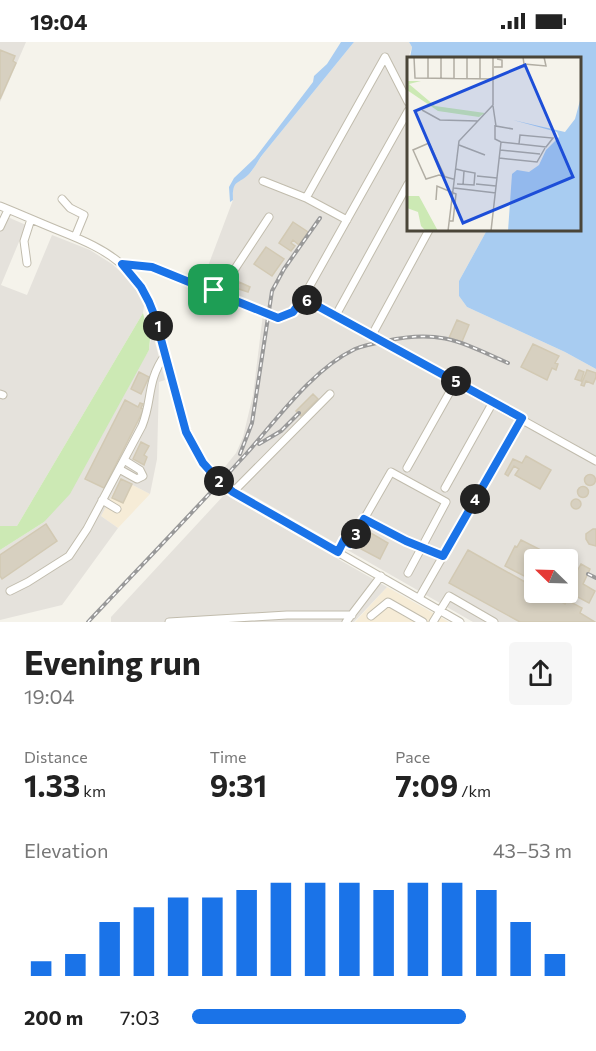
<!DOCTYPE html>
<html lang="en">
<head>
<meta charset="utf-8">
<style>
  :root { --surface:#fff; --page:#f6f6f6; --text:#222; --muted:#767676; --accent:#1a73e8 }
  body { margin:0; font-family:Commissioner,sans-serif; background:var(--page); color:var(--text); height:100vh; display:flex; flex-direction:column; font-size:22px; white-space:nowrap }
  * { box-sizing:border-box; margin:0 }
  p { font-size:20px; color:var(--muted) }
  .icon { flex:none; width:33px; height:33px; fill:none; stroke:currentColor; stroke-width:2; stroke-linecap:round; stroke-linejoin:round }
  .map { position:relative; height:580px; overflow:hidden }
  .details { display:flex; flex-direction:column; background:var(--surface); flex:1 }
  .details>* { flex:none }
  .needle { width:39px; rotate:293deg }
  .fabs { position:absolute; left:524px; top:507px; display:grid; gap:12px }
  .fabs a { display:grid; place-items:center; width:54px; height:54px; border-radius:6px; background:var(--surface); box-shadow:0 3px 9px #0003; font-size:30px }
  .pin { position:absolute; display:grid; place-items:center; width:51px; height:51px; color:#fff; margin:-26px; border-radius:12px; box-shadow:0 3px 9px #0006 }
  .km { position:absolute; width:30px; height:30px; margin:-15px; border-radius:50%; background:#222; color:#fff; font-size:16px; line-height:30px; text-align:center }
  .round { display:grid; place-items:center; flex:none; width:63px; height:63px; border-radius:6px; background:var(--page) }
  .head { display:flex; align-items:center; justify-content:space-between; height:102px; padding:0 24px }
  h1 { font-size:33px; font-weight:700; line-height:45px }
  .figures { display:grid; grid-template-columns:repeat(3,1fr); gap:9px; height:102px; padding:6px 24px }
  .figures div { display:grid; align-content:center }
  .figures b { font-size:30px; font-weight:700 }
  .figures small { font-size:16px; font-weight:400 }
  .figures p { font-size:16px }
  .chart { height:168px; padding:12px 24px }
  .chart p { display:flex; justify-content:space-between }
  .chart svg { width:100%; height:108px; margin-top:6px; stroke:var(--accent); stroke-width:6 }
  ul { padding:0 24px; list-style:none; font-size:20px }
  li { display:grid; grid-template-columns:96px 72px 1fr; align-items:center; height:45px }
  li i { height:15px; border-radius:8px; background:var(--accent) }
  .status { display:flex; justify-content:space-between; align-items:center; height:42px; padding:0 30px; background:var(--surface); direction:ltr }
  .status svg { height:16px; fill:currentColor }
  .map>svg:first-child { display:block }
  .commercial { fill:#f6ecd7 }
  .industrial { fill:#e5e2dc; fill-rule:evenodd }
  .green { fill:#cce9b4 }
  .water { fill:#a8ccf1 }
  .building { fill:#d7d0c0; stroke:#d2c9b3; stroke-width:1.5 }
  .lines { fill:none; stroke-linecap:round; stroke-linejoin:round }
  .minor-casing { stroke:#c1bcad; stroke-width:9 }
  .minor { stroke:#fff; stroke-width:7 }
  .rail-casing { stroke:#999; stroke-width:4 }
  .rail { stroke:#fff; stroke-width:1.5; stroke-dasharray:4.5; stroke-linecap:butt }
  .route-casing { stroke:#fff; stroke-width:12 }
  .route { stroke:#1a73e8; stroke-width:8 }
  .inset-road { fill:none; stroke:#b1ada3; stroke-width:1.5 }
  .view { fill:#1d4ed8; fill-opacity:0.15; stroke:#1d4ed8; stroke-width:3 }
  .inset-edge { fill:none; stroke:#4a4538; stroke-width:3 }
</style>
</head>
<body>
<div class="status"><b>19:04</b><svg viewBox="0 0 49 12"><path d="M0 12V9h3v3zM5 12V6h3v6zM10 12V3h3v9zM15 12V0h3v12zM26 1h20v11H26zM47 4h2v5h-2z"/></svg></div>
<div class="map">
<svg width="596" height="580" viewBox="0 0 596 580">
  <rect width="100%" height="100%" fill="#f5f3eb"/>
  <path class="commercial" d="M121,437L150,452L118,486L101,474Z
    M387,545L449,580H355Z"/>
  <path class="industrial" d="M0,0H26L0,60Z
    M354,0H409L412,5L408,16V188H487L459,239V254L467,265L565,310L596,327V580H473L236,444L220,431L236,411L243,395L253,353L264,264L202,240L233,158V145L236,141L251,130L263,112ZM534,518H567V550H534Z
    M3,173L26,183L1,243L27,253L52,193L90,208L112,222L123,232L136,248L144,264L143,271L17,484H0V179Z
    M152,289L165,338L159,340L157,417L150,452L121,437L101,474L118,486L62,563L0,578V508L44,480L149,308Z
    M225,452L233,457L387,545L354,580H111V575Z"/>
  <path class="green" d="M143,271L150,297L149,308L70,452L44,480L0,508V484H17Z"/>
  <path class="water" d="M341,0H354L263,112C258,118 255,126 249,132C238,143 232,137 233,158L230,160L229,145L234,136L255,116L313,40L314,34L327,22Z
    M409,0H596V327L565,310L467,265L459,254V239L487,188H580V16H410L412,5Z"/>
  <path class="building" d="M0,8L15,14L13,19L16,21L0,57Z
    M293,180L308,190L299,203L293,198L291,201L295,204L291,209L279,201Z
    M266,205L284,217L272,234L254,222Z
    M239,240L250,245L248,250L236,246Z
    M457,278L469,283L461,302L449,296Z
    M533,302L559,314L555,321L558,322L556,328L552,326L547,338L521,325Z
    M579,328L584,330L581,339L575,337Z
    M587,328L596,331V335L593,342L586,339L584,344L581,343Z
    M139,330L149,335L141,352L131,347Z
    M313,352L318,357L301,374L296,369Z
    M125,358L138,365L140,361L143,362L141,366L144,367L104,446L85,437Z
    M141,400L149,404L144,413L147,415L144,423L133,417Z
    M526,414L551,428L540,447L515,433L519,427L514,424L508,434L505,432L513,417L522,421Z
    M584.5 438a5.5 5.5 0 1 1 11 0a5.5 5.5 0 1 1-11 0Z
    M121,437L132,442L123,461L112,456Z
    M577.5 450a5.5 5.5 0 1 1 11 0a5.5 5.5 0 1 1-11 0Z
    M571 462a5 5 0 1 1 10 0a5 5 0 1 1-10 0Z
    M46,482L57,499L2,537L0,534V513Z
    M593,487H596V504L589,502L586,497V492Z
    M369,490L388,501L380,517L361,507Z
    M521,498L551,513L549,518H534V539L505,524L515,504L517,505Z
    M468,508L534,545V550H544L565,562L567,558L582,566L580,571L595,580H520L449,541Z
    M581,522L590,527L583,542L595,549L589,561L570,551L574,544L570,542L567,546V526L576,531Z"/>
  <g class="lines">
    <g class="minor-casing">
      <path id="minor" d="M408,69L303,256L596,419
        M263,139L306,156
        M62,157L70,166L84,173L75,195
        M0,164C20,172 40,181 60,189C110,209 135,223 155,275C161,299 168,323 174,347C187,394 196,425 239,454L460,580
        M347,178L306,156L385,15L408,60
        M0,185L8,168
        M27,221L24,199L31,177
        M122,221L152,225L214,248H221L269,175
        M214,248L278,276L293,270L303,256
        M336,273L408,142
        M372,293L429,188
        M0,352L3,353
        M407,426L456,339
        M119,427L137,437L143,434L140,428L124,418
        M445,446L493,360
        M233,450L330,352
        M102,458L117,467
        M364,477L391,430L446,460L408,531
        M338,510L344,498L350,502L364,477L406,499L443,514
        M10,549L28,540L69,514L87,487L142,384C153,357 146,340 165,313
        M419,556L522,376
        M371,574L388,560L423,580
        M169,580L287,573H352
        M346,580L381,534
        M433,580L449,554L494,580"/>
    </g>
    <use href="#minor" class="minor"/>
    <g class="rail-casing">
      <path id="rail" d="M259,402L281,389L299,371
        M240,412L252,381L272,249L284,227L320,176
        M588,532L596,536
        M88,580C141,524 195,468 247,411C278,376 313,327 355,307C365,303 376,301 386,299C440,287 461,300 508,321"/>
    </g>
    <use href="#rail" class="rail"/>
  </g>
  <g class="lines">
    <g class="route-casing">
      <path id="route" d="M122,222L152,225L278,276L293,270L303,256L522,376L443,514L406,499L364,477L350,502L344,498L338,510L233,450L220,440L203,421L186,390L155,275L149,260L141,245Z"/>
    </g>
    <use href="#route" class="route"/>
  </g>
  <g transform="translate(407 15)">
    <rect width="174" height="174" fill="#f5f3eb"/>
    <path d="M0,24H14L2,27L28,49L78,56L72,60L31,54L0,33ZM0,139H12L31,174H19L14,169L11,155L0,151Z" fill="#cce9b4"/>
    <path d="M174,40V174H101L105,117L110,113L122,115L132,108L139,93L152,80L150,75L106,63L158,75L168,62Z" fill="#a8ccf1"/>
    <path class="inset-road" d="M7,0L8,21L87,22M116,0L117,7L139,9L137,0M87,10H95V3L90,2M21,22V0M34,22V0M47,22V0M60,22V0M73,22V0M86,49L89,69L106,72M15,53L33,63L71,64M88,68V82L94,85M52,88L78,98M93,93L133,97M92,101L130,105L138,91M49,112L57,114L56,128M70,119L90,121M38,120L22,86L6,93L19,122L32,118L46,122H48M50,127L67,128L68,116L57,114M69,127L89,129M47,131L89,136M29,143L30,129L49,137L46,164H43M41,174L52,84L86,48V0M84,174L94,85L139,90L146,81L113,78L112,87"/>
    <path class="view" d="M118,8L166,120L56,166L8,54Z"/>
    <rect width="174" height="174" class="inset-edge"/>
  </g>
</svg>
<div class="fabs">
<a><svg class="needle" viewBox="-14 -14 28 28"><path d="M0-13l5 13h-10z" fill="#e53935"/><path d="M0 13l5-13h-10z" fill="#767676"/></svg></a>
</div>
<div class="pin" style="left:214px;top:248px;background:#1e9e55"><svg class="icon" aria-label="arrive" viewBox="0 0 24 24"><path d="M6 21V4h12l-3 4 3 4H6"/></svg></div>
<b class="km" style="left:158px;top:284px">1</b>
<b class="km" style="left:219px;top:439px">2</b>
<b class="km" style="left:356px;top:492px">3</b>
<b class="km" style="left:475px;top:457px">4</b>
<b class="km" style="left:456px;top:339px">5</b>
<b class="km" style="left:307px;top:258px">6</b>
</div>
<section class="details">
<div class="head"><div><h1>Evening run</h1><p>19:04</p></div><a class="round"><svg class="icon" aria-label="share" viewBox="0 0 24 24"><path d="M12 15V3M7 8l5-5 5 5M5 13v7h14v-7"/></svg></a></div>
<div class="figures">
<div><p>Distance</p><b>1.33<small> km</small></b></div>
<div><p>Time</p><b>9:31</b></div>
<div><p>Pace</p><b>7:09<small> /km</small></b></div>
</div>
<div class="chart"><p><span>Elevation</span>43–53 m</p>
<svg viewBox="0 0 160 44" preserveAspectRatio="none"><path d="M5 44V38M15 44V35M25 44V22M35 44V16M45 44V12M55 44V12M65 44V9M75 44V6M85 44V6M95 44V6M105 44V9M115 44V6M125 44V6M135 44V9M145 44V22M155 44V35"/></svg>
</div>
<ul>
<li><b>200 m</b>7:03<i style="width:72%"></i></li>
</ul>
</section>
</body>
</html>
